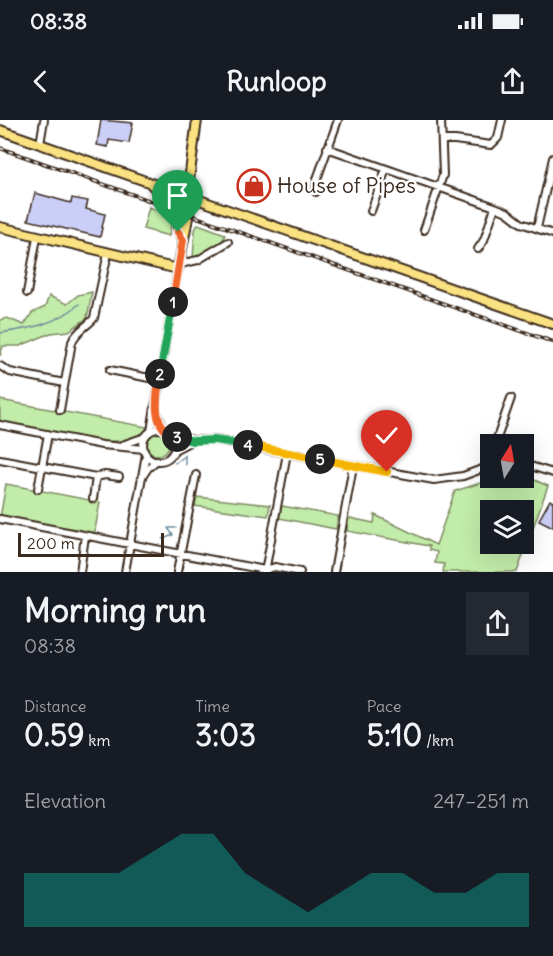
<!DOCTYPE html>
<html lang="en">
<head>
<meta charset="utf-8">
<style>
  :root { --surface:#171b24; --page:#242831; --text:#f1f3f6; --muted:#9ea1a6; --accent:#0f766e }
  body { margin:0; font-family:Delius,sans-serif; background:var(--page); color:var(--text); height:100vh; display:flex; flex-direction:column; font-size:22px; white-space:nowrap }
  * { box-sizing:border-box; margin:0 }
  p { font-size:20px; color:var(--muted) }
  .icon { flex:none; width:33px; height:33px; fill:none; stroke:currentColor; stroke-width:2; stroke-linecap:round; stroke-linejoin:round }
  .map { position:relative; height:452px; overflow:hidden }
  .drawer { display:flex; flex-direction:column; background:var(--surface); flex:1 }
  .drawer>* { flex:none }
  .needle { width:39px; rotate:11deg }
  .controls { position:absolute; left:480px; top:314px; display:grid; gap:12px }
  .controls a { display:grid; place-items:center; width:54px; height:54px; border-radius:0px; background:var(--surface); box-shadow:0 6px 24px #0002; font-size:30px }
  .scale { position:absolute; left:18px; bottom:15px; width:146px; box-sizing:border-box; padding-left:6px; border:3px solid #3b2a1e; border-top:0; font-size:16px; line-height:21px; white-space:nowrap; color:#3b2a1e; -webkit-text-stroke:4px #fff; paint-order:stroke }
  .pin { position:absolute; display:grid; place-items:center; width:51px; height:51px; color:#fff; margin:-62px -26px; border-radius:50% 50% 50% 0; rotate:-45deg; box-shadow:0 0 6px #0007 }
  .pin .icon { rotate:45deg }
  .km { position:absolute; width:30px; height:30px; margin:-15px; border-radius:50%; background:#222; color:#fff; font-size:16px; line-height:30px; text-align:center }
  .round { display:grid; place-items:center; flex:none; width:63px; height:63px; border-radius:0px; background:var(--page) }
  .summary { display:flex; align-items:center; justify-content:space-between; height:102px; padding:0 24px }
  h1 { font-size:33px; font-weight:800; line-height:45px }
  .figures { display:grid; grid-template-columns:repeat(3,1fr); gap:9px; height:102px; padding:6px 24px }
  .figures div { display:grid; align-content:center }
  .figures b { font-size:30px; font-weight:800 }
  .figures small { font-size:16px; font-weight:400 }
  .figures p { font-size:16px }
  .chart { height:168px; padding:12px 24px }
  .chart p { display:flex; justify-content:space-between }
  .chart svg { width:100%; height:108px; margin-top:6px; fill:var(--accent); opacity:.7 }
  .status { display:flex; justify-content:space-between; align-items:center; height:42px; padding:0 30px; background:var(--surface); direction:ltr }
  .status svg { height:16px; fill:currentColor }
  header { display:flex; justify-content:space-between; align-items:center; height:78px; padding:0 24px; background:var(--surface); font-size:27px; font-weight:800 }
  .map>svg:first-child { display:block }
  .green { fill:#c2eca9; stroke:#7e8b64; stroke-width:1.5; fill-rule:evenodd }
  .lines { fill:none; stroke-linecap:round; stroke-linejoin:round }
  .stream { stroke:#6e8c9d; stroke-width:1.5 }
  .building { fill:#cbcff8; stroke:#3b2a1e; stroke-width:1.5 }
  .minor-casing { stroke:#3b2a1e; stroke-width:10 }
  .major-casing { stroke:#3b2a1e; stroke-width:12 }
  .minor { stroke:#fff; stroke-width:6 }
  .major { stroke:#fae181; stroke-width:8 }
  .rail-casing { stroke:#3b2a1e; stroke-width:4 }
  .rail { stroke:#fff; stroke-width:1.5; stroke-dasharray:4.5; stroke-linecap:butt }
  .split-1-casing { stroke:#fff; stroke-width:12 }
  .split-2-casing { stroke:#fff; stroke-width:12 }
  .split-3-casing { stroke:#fff; stroke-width:12 }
  .split-4-casing { stroke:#fff; stroke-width:12 }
  .split-5-casing { stroke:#fff; stroke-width:12 }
  .split-6-casing { stroke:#fff; stroke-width:12 }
  .split-1 { stroke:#f0652b; stroke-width:8 }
  .split-2 { stroke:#22a559; stroke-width:8 }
  .split-3 { stroke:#f0652b; stroke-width:8 }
  .split-4 { stroke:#22a559; stroke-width:8 }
  .split-5 { stroke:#f5b400; stroke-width:8 }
  .split-6 { stroke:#f5b400; stroke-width:8 }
  .labels { text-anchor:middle; stroke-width:4.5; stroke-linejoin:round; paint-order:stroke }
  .poi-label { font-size:21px; fill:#3b2a1e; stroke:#fff; text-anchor:start }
</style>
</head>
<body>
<div class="status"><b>08:38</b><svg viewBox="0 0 49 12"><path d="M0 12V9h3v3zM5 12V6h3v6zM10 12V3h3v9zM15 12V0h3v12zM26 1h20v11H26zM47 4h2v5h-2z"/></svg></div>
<header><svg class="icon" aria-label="back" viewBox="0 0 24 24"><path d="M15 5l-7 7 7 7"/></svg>Runloop<svg class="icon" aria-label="share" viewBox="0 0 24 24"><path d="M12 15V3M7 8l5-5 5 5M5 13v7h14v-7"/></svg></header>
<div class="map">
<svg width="553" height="452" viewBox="0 0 553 452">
  <rect width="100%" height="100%" fill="#fff"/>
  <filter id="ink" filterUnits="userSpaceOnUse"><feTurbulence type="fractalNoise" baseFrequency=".0167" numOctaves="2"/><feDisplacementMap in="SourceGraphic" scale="12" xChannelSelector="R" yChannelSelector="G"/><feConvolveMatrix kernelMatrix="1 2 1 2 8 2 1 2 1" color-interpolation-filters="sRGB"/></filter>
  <g filter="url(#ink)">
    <path class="green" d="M149,87L172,97L169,116L143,109Z
      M198,104L225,114L222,123L197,138H193L195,110Z
      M92,172L87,198L69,211L51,213L20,226H3L0,236V200L7,198L24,205L32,193L45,187L49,176L67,184L78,175Z
      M0,280L147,307C133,339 29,308 0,302Z
      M147 324a11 11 0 1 1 22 0a11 11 0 1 1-22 0Z
      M499,357H528L548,366L517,452H443L444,444L435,443L437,432L429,430V426L347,411L349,398L374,403L375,395L436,425L455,371ZM490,390H524V423H490Z
      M6,364L100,382L94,416L0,398Z
      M197,377L270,385L268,396L195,386Z
      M282,386L338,396L336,409L279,398Z"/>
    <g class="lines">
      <path class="stream" d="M0,213C29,209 57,204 79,184
        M175,343L185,335V345
        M163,419L173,415L168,408H176"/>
    </g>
    <path class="building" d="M101,0L133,3L129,23L109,20L108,27L97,25Z
      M35,73L71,83L72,78L88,81L86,89L105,94L100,117L28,100Z
      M550,380L553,382V407L539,400Z"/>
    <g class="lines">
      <g class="minor-casing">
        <path id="minor" d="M442,20H455L491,25L498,18L502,0
          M40,24L44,0
          M327,28L495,87L507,92L521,103L553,114
          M316,72L317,59L338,0
          M371,91L386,49
          M537,108L553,38
          M424,110L443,55L441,0
          M478,129L484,120L495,87
          M180,144L198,140L228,122
          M27,173L37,117
          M0,246L10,252L64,263
          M110,250L159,260
          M155,288L164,309
          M60,290L72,222C77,210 87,207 94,198L108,133
          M0,305L102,325L144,329
          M143 325a16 16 0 1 1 32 0a16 16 0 1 1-32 0Z
          M151,311L178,149
          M171,315L193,320
          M495,324L511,278
          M122,325L145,317
          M174,330L193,320H215L434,360L463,356L490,346
          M0,339L96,357L105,355L119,357
          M524,344L553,353
          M142,357L148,348L157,340
          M38,369L48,314
          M93,379L96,357
          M0,399L265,450L275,447L300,452
          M80,452L85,416
          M125,452L146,334
          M177,452L196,355
          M265,452L287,333
          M334,452L353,346"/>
      </g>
      <g class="major-casing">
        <path id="major" d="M0,10L553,204
          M150,63L174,89L178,101
          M0,107L178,149L190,88L187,75L197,0
          M183,120C174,105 177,88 187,75"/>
      </g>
      <use href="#minor" class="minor"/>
      <use href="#major" class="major"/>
      <g class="rail-casing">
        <path id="rail" d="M0,28L553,222"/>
      </g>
      <use href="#rail" class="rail"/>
    </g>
  </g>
  <g class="lines" filter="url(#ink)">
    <g class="split-1-casing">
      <path id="split-1" d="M173,182L183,120L178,112"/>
    </g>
    <g class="split-2-casing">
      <path id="split-2" d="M160,254L173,182"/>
    </g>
    <g class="split-3-casing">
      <path id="split-3" d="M160,254C157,276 149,307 177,317"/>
    </g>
    <g class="split-4-casing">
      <path id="split-4" d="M177,317L193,321L214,320L248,325"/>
    </g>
    <g class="split-5-casing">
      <path id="split-5" d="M248,325L320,339"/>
    </g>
    <g class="split-6-casing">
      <path id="split-6" d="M320,339L387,352"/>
    </g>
    <use href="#split-1" class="split-1"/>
    <use href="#split-2" class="split-2"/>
    <use href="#split-3" class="split-3"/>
    <use href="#split-4" class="split-4"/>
    <use href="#split-5" class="split-5"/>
    <use href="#split-6" class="split-6"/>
  </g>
  <defs>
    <g id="shop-ring" transform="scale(1.725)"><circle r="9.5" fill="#fff" stroke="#c8321e" stroke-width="1.5"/><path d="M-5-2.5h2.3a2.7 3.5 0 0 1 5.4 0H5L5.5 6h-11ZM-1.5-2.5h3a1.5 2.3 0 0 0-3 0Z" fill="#c8321e"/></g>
  </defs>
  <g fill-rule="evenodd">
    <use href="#shop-ring" x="254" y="66"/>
  </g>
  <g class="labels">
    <g class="poi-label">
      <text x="277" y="73">House of Pipes</text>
    </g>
  </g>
</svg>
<div class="controls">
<a><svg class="needle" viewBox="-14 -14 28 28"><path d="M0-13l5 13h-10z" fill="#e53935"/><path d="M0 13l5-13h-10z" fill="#9ea1a6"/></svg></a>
<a><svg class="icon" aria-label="layers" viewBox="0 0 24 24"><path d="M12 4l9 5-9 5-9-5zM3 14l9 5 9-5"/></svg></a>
</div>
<div class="scale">200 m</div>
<div class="pin" style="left:178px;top:112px;background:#1e9e55"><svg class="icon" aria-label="arrive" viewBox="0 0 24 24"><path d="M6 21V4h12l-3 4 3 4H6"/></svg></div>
<div class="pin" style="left:387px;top:352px;background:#d93025"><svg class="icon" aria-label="check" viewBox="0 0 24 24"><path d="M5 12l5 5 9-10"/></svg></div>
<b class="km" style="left:173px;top:182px">1</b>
<b class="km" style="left:160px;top:254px">2</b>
<b class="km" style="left:177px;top:317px">3</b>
<b class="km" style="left:248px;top:325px">4</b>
<b class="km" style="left:320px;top:339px">5</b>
</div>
<section class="drawer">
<div class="summary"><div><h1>Morning run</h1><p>08:38</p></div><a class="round"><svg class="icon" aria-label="share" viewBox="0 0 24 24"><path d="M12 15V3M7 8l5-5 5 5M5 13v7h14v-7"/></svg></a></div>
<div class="figures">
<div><p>Distance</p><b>0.59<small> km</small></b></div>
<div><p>Time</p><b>3:03</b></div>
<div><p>Pace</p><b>5:10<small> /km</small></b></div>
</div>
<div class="chart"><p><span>Elevation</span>247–251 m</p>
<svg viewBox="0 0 160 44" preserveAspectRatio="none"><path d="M0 44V22L10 22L20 22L30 22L40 14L50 6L60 6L70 22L80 30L90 38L100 30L110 22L120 22L130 30L140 30L150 22L160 22V44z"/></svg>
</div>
</section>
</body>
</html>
